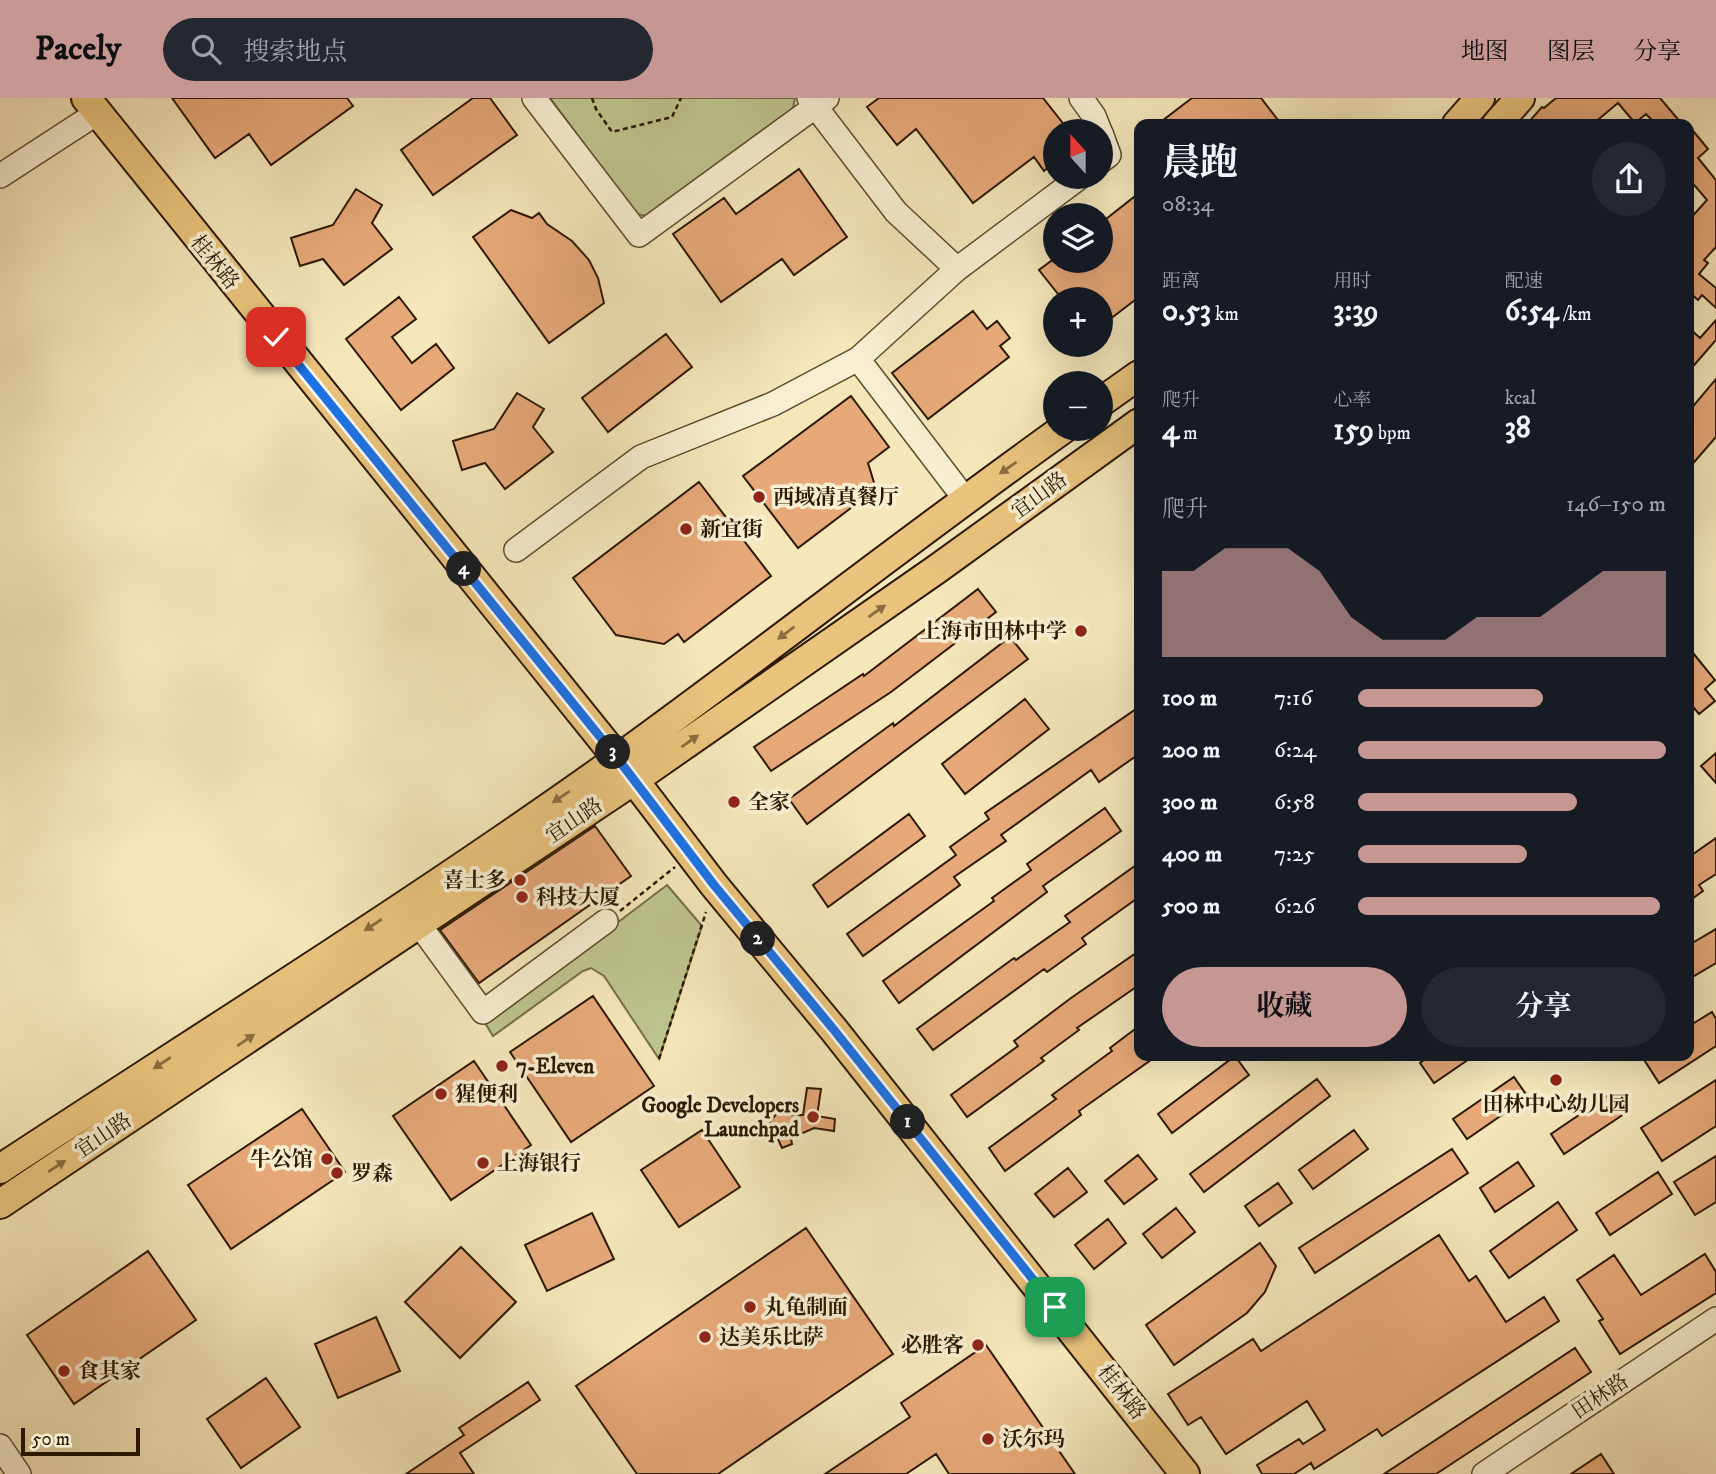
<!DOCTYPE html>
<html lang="zh">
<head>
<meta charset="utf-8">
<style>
  :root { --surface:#171b24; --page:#242831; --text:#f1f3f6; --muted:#9ea1a6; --accent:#c59692 }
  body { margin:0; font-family:"IM FELL DW Pica","Noto Serif SC",serif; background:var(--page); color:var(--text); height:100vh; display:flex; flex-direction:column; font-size:26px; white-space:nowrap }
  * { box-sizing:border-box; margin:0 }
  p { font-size:23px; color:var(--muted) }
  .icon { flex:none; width:38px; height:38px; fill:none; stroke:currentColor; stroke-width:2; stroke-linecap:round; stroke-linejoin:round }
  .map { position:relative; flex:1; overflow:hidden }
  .side { position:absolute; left:1134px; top:21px; width:560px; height:942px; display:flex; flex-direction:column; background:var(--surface); border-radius:14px; box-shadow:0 7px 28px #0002 }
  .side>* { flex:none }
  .needle { width:46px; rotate:339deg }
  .buttons { position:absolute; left:1043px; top:21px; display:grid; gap:14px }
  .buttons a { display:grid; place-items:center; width:70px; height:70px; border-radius:50%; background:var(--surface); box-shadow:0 7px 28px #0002; font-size:35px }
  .scale { position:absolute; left:21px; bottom:18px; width:119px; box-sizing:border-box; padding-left:7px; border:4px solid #2c1900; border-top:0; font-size:19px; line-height:24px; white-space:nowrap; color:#2c1900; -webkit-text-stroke:5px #f8efd2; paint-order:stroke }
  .pin { position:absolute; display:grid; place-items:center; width:60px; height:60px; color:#fff; margin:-30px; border-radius:14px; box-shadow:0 4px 10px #0006 }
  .km { position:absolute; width:35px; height:35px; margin:-18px; border-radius:50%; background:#222; color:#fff; font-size:19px; line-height:35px; text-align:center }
  .round { display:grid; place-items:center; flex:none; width:74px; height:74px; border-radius:37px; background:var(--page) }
  .head { display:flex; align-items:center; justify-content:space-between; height:119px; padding:0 28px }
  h1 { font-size:38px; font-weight:700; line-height:52px }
  .figures { display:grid; grid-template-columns:repeat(3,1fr); gap:10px; height:119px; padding:7px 28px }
  .figures div { display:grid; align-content:center }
  .figures b { font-size:30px; font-weight:700 }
  .figures small { font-size:19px; font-weight:400 }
  .figures p { font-size:19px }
  .chart { height:196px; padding:14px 28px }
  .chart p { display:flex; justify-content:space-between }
  .chart svg { width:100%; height:126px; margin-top:7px; fill:var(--accent); opacity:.7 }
  .button { display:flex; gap:14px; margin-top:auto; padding:14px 28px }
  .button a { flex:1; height:80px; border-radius:42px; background:var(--accent); color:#111; font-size:28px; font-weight:700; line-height:80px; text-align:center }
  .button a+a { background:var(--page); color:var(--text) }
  ul { padding:0 28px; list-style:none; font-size:23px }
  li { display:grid; grid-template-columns:112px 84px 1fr; align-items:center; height:52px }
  li i { height:18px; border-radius:9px; background:var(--accent) }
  header { display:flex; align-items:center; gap:42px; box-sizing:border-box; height:98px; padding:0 35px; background:var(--accent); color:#111 }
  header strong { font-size:33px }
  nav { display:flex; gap:38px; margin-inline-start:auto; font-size:24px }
  .search { width:490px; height:63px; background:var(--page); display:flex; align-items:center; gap:18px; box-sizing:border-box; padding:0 24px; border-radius:38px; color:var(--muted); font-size:26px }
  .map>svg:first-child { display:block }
  .green { fill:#bec58e; stroke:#756f47; stroke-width:2 }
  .building { fill:#e7a97a; stroke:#2c1900; stroke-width:2 }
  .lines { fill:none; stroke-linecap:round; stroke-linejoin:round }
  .minor-casing { stroke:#5e4c2e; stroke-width:26 }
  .major-casing { stroke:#2c1900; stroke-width:32 }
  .path { stroke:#2c1900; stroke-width:2.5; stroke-dasharray:5 3.5; stroke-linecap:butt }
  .minor { stroke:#f8efd2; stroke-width:23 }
  .major { stroke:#eac47d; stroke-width:28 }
  .oneway { fill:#8b6e3e }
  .route-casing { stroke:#fff; stroke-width:14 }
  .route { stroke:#1a73e8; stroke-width:9 }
  .poi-dot { fill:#8f2418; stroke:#f8efd2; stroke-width:2.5 }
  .labels { text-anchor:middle; stroke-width:7; stroke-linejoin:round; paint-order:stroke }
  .street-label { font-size:21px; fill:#2c1900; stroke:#f8efd2 }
  .poi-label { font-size:21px; font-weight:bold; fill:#2c1900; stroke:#f8efd2; text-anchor:start }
</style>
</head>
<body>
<header>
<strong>Pacely</strong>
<div class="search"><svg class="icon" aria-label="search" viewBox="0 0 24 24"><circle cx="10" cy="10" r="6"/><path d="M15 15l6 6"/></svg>搜索地点</div>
<nav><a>地图</a><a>图层</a><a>分享</a></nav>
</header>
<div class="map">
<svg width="1716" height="1376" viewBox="0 0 1716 1376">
  <rect width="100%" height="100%" fill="#f5e7ba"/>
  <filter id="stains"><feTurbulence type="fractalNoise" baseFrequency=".00286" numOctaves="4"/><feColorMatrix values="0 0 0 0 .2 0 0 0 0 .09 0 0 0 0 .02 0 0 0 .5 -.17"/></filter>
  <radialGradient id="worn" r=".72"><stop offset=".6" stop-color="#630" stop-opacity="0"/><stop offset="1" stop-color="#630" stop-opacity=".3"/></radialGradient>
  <path class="green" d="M550,0H795L792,15L648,118L636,116Z
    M667,787L702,828L659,961L604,878L591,870L583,873L493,938L485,925Z"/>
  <path class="building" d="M172,0H347L353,8L271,67L249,36L215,60Z
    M473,0H490L517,37L433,97L401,52Z
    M879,0H1043L1069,33H1055V64L1044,73L1034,59L973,105L916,31L897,47L867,9Z
    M1192,0H1261L1281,26H1158Z
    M1556,0H1660L1682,26H1656L1646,16L1635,25L1618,5L1593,26H1527L1542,9L1544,10Z
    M1689,28L1708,51L1698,60L1716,82V149L1704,162L1708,165L1699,176L1716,190V210L1702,197L1698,202L1689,194V122L1707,102L1689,81Z
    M799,71L847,139L794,177L782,161L721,204L673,136L724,100L736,116Z
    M356,91L382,107L372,125L392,151L344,187L323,161L300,168L291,140L333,127Z
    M1134,99L1139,106V199L1101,228V201H1062L1039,172L1051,163H1101V125Z
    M511,112L532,120L539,115L547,126L572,143L589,162L598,180L604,205L549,245L473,139Z
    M399,199L416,221L392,239L412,265L436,246L454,270L401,312L346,241Z
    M973,213L987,231L997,223L1010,240L1000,248L1009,259L928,321L892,275Z
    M1716,222V242L1689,273V230L1700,240Z
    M666,236L692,269L608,334L582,300Z
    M1716,281V339L1689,370V313Z
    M517,295L544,311L533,329L553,354L505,391L485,365L462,372L453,343L494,331Z
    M851,298L889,349L868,365L876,391L798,450L743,378Z
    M699,384L771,478L684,544L678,536L664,546L616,537L573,480Z
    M978,491L996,514L891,594L771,673L754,649L863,576L864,578Z
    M1010,539L1028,561L807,726L789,701L893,625L894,628Z
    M1689,550L1715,582L1705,591L1715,603L1699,616L1694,610L1689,615Z
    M1025,601L1049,631L965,696L942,666Z
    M1139,609V656L1099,684L1091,672L1001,737L1006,743L954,779L960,787L863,858L847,836L956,757L950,749L989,721L985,715Z
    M1716,655V685L1701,668Z
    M1105,710L1121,733L1043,788L1047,794L899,905L883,883L994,803L992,800L1031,772L1027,766Z
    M909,716L925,738L828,809L813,787Z
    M595,728L631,778L479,885L440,832Z
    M1716,740V776L1699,787L1703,793L1689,803V759Z
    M1139,765V799L1082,840L1086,846L1047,874L1044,871L933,952L917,931L1014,860L1016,862L1070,824L1065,818Z
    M1716,831V865L1689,881V847Z
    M1139,853V887L1077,930L1079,932L1041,960L1044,963L967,1019L951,997L1018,948L1014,943L1071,900Z
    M593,898L654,988L571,1044L510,954Z
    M1712,914L1716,921V948L1659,985L1641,957H1689V928Z
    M1139,928V957H1158L1079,1013L1081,1017L1005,1073L989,1050L1056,1001L1052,997L1112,953L1110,950Z
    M1430,957H1475L1434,985L1420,965Z
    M1235,958L1249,977L1172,1035L1158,1016Z
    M474,963L531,1047L451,1102L393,1018Z
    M1514,979L1528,999L1467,1041L1453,1021Z
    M1317,981L1330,998L1204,1094L1190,1076Z
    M1716,982V1028L1662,1063L1641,1030Z
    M807,990L821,991L817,1018L835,1021L834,1033L814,1030L791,1040L792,1046L782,1050L770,1024L782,1009L792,1017H803Z
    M1610,996L1624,1016L1564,1056L1551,1036Z
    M302,1011L345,1074L231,1151L188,1087Z
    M702,1032L740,1089L679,1129L641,1072Z
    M1354,1032L1368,1051L1313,1091L1299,1072Z
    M1452,1051L1468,1075L1315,1175L1299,1150Z
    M1138,1057L1157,1081L1124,1106L1105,1083Z
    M1716,1058V1104L1695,1117L1674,1084Z
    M1518,1064L1534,1088L1495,1114L1480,1090Z
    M1068,1070L1087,1094L1054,1119L1035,1096Z
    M1658,1074L1672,1096L1610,1137L1596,1115Z
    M1278,1085L1292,1105L1259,1128L1245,1108Z
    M1558,1104L1577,1132L1509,1180L1490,1153Z
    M1176,1110L1195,1134L1162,1160L1143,1136Z
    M592,1115L614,1161L547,1193L525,1147Z
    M1108,1121L1126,1145L1094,1171L1075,1147Z
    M806,1130L893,1256L718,1376H637L576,1288Z
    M1439,1137L1469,1183L1476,1178L1506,1224L1544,1199L1559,1223L1382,1338L1377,1331L1314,1371L1311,1365L1294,1376H1262L1257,1367L1299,1341L1303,1346L1325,1332L1307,1303L1226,1356L1201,1319L1188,1327L1168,1296L1253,1241L1261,1253Z
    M1260,1145L1276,1168L1265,1194L1247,1215L1174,1267L1146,1227Z
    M461,1149L516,1204L460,1260L405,1204Z
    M148,1153L196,1222L74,1306L27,1237Z
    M1705,1156L1716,1174V1195L1620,1256L1599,1223L1603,1221L1577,1182L1614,1157L1641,1197Z
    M376,1219L400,1273L338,1300L315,1246Z
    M986,1247L1075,1376H949L936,1356L906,1376H825L910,1319L901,1305Z
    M1575,1250L1591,1274L1497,1336L1436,1376H1384Z
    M266,1280L300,1329L241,1370L207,1321Z
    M528,1284L540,1302L460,1355L474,1376H406L464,1337L459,1330Z
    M1601,1356L1614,1376H1571Z"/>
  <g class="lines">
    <g class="minor-casing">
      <path id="minor" d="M534,0L639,137L827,0
        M809,0L896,114L957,171
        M1081,0L1094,18L1100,33
        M1101,35L1109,57L1101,63
        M0,78L97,15
        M858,261L965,401
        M516,452L641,359L773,306L858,261L957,171L1080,79
        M410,814L483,914L606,823
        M0,1348L19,1376
        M1484,1376L1716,1221"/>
    </g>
    <g class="major-casing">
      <path id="major" d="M86,0L618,661L714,787L834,932L1185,1376
        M1457,26L1480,0
        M1497,26L1520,0
        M1101,304L1139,277
        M0,1071C207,935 418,804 619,660C768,552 913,438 1063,331
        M0,1106L634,682L937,471L1139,325"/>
    </g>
    <path class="path" d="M592,0L596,11L612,34L672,19L681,0
      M620,813L675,769
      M659,961L706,814"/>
    <use href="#minor" class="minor"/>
    <use href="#major" class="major"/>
  </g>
  <defs><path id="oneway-solid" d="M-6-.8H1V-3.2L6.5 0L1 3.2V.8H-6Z" transform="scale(1.75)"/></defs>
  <g class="oneway">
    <use href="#oneway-solid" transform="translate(1008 370) rotate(145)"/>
    <use href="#oneway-solid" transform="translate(877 513) rotate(-35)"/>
    <use href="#oneway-solid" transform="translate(786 535) rotate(143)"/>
    <use href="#oneway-solid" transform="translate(690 643) rotate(-35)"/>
    <use href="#oneway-solid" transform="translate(561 699) rotate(146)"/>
    <use href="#oneway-solid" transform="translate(373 827) rotate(147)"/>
    <use href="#oneway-solid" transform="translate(246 942) rotate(-34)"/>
    <use href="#oneway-solid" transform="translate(162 965) rotate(147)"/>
    <use href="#oneway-solid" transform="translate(57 1068) rotate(-34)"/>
  </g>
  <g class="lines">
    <g class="route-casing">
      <path id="route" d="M276,239L618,661L714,787L834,932L1055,1209"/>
    </g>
    <use href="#route" class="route"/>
  </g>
  <g class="poi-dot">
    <circle cx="759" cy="399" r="7"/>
    <circle cx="686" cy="431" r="7"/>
    <circle cx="1081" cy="533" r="7"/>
    <circle cx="734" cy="704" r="7"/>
    <circle cx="520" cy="782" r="7"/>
    <circle cx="522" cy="799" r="7"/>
    <circle cx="502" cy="968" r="7"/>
    <circle cx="1556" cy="982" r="7"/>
    <circle cx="441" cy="996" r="7"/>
    <circle cx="813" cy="1019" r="7"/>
    <circle cx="327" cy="1061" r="7"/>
    <circle cx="483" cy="1065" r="7"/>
    <circle cx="337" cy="1075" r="7"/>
    <circle cx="750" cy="1209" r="7"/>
    <circle cx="705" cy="1239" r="7"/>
    <circle cx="978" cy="1247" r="7"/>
    <circle cx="64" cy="1273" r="7"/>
    <circle cx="988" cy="1341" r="7"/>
  </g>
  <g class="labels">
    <g class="street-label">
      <text transform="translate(215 164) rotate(51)" y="7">桂林路</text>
      <text transform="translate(1039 397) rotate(-36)" y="7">宜山路</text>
      <text transform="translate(574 722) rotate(-34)" y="7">宜山路</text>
      <text transform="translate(103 1037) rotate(-34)" y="7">宜山路</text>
      <text transform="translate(1122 1294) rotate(52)" y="7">桂林路</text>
      <text transform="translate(1600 1298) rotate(-34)" y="7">田林路</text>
    </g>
    <g class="poi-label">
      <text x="773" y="406">西域凊真餐厅</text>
      <text x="700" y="438">新宜街</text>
      <text x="1067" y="540" text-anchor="end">上海市田林中学</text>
      <text x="748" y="711">全家</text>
      <text x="506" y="789" text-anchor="end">喜士多</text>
      <text x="536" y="806">科技大厦</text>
      <text x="516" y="975">7-Eleven</text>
      <text x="455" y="1003">猩便利</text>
      <text x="1556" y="1013" text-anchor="middle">田林中心幼儿园</text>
      <text x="799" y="1014" text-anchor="end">Google Developers<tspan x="799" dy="24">Launchpad</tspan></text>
      <text x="313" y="1068" text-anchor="end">牛公馆</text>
      <text x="497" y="1072">上海银行</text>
      <text x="351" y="1082">罗森</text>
      <text x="764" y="1216">丸龟制面</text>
      <text x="719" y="1246">达美乐比萨</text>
      <text x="964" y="1254" text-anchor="end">必胜客</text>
      <text x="78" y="1280">食其家</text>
      <text x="1002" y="1348">沃尔玛</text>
    </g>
  </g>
  <rect width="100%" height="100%" filter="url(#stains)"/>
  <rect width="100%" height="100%" fill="url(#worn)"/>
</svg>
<div class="buttons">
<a><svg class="needle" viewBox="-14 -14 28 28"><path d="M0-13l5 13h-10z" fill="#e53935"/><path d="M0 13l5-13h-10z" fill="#9ea1a6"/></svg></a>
<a><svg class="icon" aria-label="layers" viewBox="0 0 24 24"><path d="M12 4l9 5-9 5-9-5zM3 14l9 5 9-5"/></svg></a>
<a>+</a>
<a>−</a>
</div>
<div class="scale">50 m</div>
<div class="pin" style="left:1055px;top:1209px;background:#1e9e55"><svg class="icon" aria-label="arrive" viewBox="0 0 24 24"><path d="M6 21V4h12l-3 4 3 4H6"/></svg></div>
<div class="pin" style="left:276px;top:239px;background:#d93025"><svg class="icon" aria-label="check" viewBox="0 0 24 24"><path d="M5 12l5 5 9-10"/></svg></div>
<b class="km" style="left:908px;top:1024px">1</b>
<b class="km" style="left:758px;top:841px">2</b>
<b class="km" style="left:613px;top:654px">3</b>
<b class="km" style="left:464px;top:471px">4</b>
<section class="side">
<div class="head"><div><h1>晨跑</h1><p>08:34</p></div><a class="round"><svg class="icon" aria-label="share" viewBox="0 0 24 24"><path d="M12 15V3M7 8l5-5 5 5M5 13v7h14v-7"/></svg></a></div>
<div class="figures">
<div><p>距离</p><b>0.53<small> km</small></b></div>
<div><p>用时</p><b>3:39</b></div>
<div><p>配速</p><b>6:54<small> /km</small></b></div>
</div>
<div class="figures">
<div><p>爬升</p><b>4<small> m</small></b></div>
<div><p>心率</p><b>159<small> bpm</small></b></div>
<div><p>kcal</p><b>38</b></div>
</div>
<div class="chart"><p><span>爬升</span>146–150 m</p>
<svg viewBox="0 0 160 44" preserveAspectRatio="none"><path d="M0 44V14L10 14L20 6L30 6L40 6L50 14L60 30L70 38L80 38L90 38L100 30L110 30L120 30L130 22L140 14L150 14L160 14V44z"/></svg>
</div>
<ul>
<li><b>100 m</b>7:16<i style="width:60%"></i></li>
<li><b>200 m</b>6:24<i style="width:100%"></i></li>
<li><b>300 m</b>6:58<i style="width:71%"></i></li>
<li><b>400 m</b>7:25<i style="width:55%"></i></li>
<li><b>500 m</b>6:26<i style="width:98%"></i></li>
</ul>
<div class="button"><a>收藏</a><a>分享</a></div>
</section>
</div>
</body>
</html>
